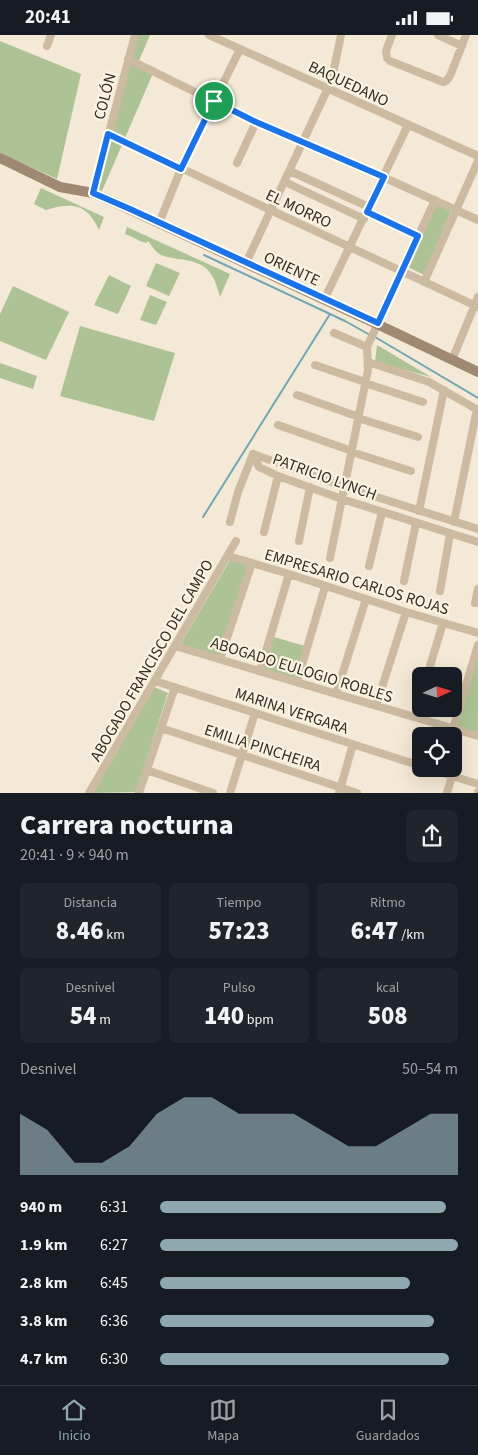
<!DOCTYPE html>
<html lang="es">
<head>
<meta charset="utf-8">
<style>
  :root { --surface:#171b24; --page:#20242c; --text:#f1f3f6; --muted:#9ea1a6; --line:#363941; --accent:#8fa8b0 }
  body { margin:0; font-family:"Source Sans 3",sans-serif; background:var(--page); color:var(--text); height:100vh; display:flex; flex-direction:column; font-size:19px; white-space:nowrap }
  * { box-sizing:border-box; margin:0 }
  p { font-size:16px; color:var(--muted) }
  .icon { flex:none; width:28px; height:28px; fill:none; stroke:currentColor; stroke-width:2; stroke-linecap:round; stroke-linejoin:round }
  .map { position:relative; height:758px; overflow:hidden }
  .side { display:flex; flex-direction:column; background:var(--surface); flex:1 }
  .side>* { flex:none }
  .needle { width:32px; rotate:86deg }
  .tools { position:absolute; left:412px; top:632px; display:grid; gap:10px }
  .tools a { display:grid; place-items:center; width:50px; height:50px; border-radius:8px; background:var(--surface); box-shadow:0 5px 20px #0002; font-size:25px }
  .pin { position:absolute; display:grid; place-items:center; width:42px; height:42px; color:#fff; margin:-21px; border:2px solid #fff; border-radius:50%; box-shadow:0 1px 5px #0007 }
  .round { display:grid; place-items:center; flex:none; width:52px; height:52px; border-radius:8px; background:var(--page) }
  .summary { display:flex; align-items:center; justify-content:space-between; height:85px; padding:0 20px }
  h1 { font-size:28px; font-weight:800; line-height:38px }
  .figures { display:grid; grid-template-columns:repeat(3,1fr); gap:8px; height:85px; padding:5px 20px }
  .figures div { display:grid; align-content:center; border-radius:8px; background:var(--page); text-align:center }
  .figures b { font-size:25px; font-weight:800 }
  .figures small { font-size:14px; font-weight:400 }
  .figures p { font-size:14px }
  .chart { height:140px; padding:10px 20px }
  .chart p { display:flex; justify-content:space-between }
  .chart svg { width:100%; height:90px; margin-top:5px; fill:var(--accent); opacity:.7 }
  ul { padding:0 20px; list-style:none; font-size:16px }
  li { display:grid; grid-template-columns:80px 60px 1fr; align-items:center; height:38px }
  li i { height:12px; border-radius:6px; background:var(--accent) }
  .status { display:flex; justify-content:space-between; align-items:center; height:35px; padding:0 25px; background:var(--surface); direction:ltr }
  .status svg { height:14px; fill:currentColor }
  .tabs { display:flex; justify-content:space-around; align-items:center; height:70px; border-top:1px solid var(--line); background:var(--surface); font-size:14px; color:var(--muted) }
  .tabs a { display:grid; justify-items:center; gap:2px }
  .tabs .on { color:var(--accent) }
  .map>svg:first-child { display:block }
  .green { fill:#adc395 }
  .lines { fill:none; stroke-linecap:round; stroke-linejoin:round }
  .stream { stroke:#72a7b2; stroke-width:2 }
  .street { stroke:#ccbaa1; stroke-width:8 }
  .secondary { stroke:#9f8972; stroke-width:10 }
  .route-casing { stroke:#fff; stroke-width:10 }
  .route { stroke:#1a73e8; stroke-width:6 }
  .labels { text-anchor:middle; stroke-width:4.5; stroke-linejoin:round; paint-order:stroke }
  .street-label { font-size:16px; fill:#352c24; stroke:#fbf3e2 }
</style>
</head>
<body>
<div class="status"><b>20:41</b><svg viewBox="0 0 49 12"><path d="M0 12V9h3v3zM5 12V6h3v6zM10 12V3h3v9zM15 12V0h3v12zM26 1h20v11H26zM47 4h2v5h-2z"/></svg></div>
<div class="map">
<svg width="478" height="758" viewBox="0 0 478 758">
  <rect width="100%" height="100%" fill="#f3e9d6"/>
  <path class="green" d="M137,0H150L138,28L154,36L102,156L96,154Z
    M0,6L81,39L57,144L0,118Z
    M41,153L104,182L99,195C87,169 73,167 46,175L34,169Z
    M435,168L451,176L424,240L406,231Z
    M127,192L230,239L220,262C213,235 206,227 178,224C172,223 163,222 158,218C155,216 151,210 148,206L146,208C138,206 132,201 125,199Z
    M156,228L180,238L169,261L146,251Z
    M109,240L131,251L118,279L94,270Z
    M13,251L69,277L46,325L0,306V279Z
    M150,260L167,267L156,290L140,285Z
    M80,291L175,318L154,386L60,361Z
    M377,310L431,342L375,327Z
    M0,328L37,341L33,354L0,343Z
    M230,525L248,530L218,621L180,610Z
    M274,602L305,611L295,643L264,635Z
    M478,619V699L456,692Z
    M154,652L168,658L136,757L93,758Z"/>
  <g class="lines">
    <path class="stream" d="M204,220L345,286L370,300
      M375,302L478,363
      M203,482L330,279"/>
    <path class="street" d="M209,0L478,121
      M392,0L386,16L387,23L390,26L443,47L446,46L450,41L466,0
      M438,0L462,11
      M47,11L51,0
      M128,24L256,87L383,142L478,185
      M108,99L478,272
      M237,128L256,87
      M290,136L369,172
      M285,147L364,184
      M93,158L135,0
      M367,177L418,201
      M159,188L181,134L240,14
      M246,228L328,53L334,34L341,0
      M424,247L478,126
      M324,265L408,90
      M334,298L367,312
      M452,325L478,262
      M368,327L429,347L478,375
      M315,330L365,347
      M365,348L423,367
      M297,360L359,382
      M358,383L418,402
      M278,390L352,416
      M352,417L411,436
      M253,419L259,432L278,441L342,464L478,507
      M253,419L345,452L478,494
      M419,476L444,355
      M230,487L238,457L253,419
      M454,487L477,374
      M264,497L278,441
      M299,506L310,452
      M228,521L289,539L406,577L478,598
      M330,523L368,335L367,312L435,165
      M369,531L382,477
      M404,546L416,488
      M440,556L450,499
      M475,568L478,554
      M175,611L478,701
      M220,624L252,528
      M260,636L289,539
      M427,641L443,588
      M155,646L421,731
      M297,647L325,552
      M336,659L366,564
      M376,671L406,577
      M414,682L421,660
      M161,693L357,758
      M453,694L478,610
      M430,734L478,749
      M147,735L213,758
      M89,758L236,506
      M139,758L175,652
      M230,758L255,678
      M339,758L353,709
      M447,758L452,741
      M478,758V757"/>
    <path class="secondary" d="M0,123L60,152L93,158L116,168L377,289L478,337"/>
  </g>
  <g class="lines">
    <g class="route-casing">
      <path id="route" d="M214,66L256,87L384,142L367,177L418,201L378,288L130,174L93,158L108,99L181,134Z"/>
    </g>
    <use href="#route" class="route"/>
  </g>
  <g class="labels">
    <g class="street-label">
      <text transform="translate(349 48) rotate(25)" y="6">BAQUEDANO</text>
      <text transform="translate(104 61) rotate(-75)" y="6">COLÓN</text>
      <text transform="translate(299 173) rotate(25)" y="6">EL MORRO</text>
      <text transform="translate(292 233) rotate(25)" y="6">ORIENTE</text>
      <text transform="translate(325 441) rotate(20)" y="6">PATRICIO LYNCH</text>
      <text transform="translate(357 546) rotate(17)" y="6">EMPRESARIO CARLOS ROJAS</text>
      <text transform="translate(151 625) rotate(-60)" y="6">ABOGADO FRANCISCO DEL CAMPO</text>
      <text transform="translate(302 634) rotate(17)" y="6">ABOGADO EULOGIO ROBLES</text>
      <text transform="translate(292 675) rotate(18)" y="6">MARINA VERGARA</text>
      <text transform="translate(263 712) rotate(18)" y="6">EMILIA PINCHEIRA</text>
    </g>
  </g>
</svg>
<div class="tools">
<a><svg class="needle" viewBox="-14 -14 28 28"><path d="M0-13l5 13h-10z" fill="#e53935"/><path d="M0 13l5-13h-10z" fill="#9ea1a6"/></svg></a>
<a><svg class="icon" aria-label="locate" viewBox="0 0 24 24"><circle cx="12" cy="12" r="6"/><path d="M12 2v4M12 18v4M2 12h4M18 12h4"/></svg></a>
</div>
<div class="pin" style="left:214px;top:66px;background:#1e9e55"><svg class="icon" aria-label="arrive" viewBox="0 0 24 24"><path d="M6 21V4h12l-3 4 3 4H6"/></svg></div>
</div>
<section class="side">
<div class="summary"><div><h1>Carrera nocturna</h1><p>20:41 · 9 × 940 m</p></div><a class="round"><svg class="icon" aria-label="share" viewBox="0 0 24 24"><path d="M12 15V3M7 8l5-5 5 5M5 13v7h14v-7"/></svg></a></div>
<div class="figures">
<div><p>Distancia</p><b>8.46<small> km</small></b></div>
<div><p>Tiempo</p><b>57:23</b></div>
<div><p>Ritmo</p><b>6:47<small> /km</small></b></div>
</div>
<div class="figures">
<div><p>Desnivel</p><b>54<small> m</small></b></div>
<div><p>Pulso</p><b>140<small> bpm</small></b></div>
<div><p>kcal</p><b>508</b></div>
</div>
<div class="chart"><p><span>Desnivel</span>50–54 m</p>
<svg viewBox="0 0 160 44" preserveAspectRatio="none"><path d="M0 44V14L10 22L20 38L30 38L40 30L50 14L60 6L70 6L80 14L90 14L100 14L110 22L120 30L130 30L140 22L150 14L160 14V44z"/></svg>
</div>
<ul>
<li><b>940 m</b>6:31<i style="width:96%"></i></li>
<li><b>1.9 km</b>6:27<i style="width:100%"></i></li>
<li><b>2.8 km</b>6:45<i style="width:84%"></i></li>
<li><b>3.8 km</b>6:36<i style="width:92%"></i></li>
<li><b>4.7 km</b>6:30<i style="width:97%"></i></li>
</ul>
</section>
<nav class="tabs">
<a class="on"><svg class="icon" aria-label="home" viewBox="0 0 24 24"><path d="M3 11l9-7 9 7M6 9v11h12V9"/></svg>Inicio</a>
<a><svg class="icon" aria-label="map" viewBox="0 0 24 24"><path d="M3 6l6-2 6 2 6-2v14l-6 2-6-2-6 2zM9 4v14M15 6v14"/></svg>Mapa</a>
<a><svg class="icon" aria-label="saved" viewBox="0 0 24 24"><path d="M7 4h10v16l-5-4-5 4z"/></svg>Guardados</a>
</nav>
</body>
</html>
